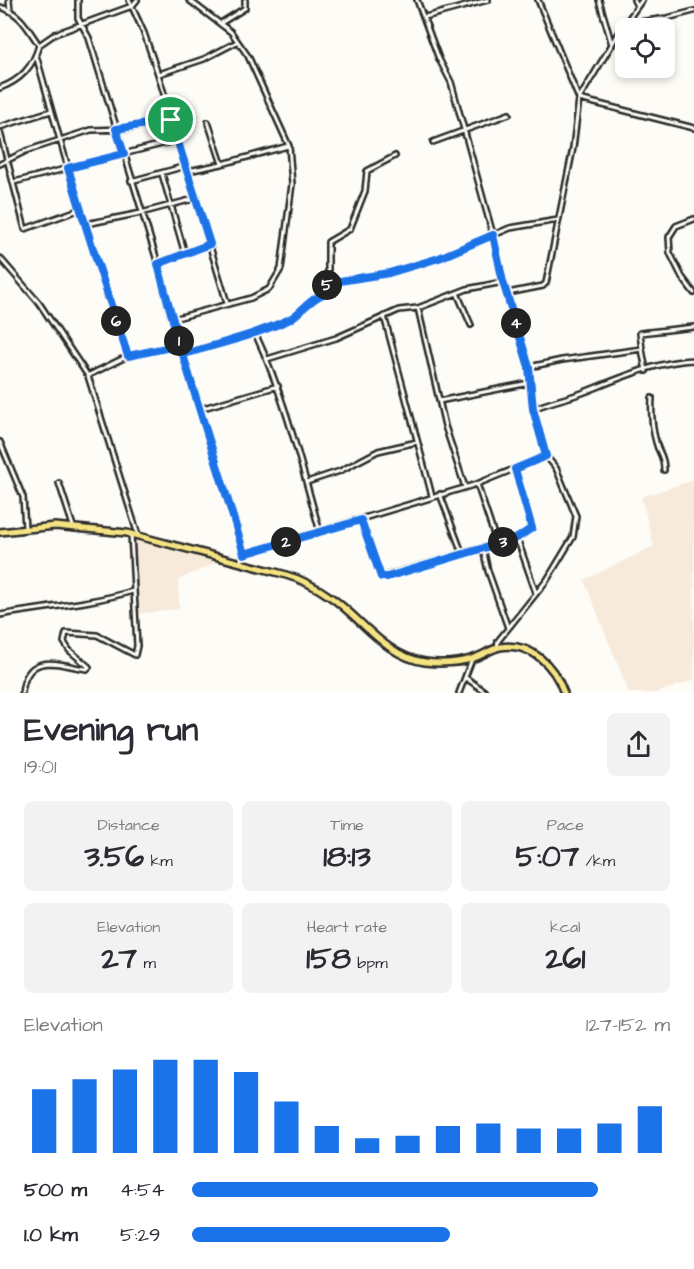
<!DOCTYPE html>
<html lang="en">
<head>
<meta charset="utf-8">
<style>
  :root { --surface:#fff; --page:#f2f2f3; --text:#2b2b33; --muted:#7c7c81; --accent:#1a73e8 }
  body { margin:0; font-family:"Architects Daughter",sans-serif; background:var(--page); color:var(--text); height:100vh; display:flex; flex-direction:column; font-size:22px; white-space:nowrap }
  * { box-sizing:border-box; margin:0 }
  p { font-size:20px; color:var(--muted) }
  .icon { flex:none; width:33px; height:33px; fill:none; stroke:currentColor; stroke-width:2; stroke-linecap:round; stroke-linejoin:round }
  .map { position:relative; height:693px; overflow:hidden }
  .details { display:flex; flex-direction:column; background:var(--surface); flex:1 }
  .details>* { flex:none }
  .tools { position:absolute; left:615px; top:18px; display:grid; gap:12px }
  .tools a { display:grid; place-items:center; width:60px; height:60px; border-radius:9px; background:var(--surface); box-shadow:0 3px 9px #0003; font-size:30px }
  .pin { position:absolute; display:grid; place-items:center; width:51px; height:51px; color:#fff; margin:-26px; border:3px solid #fff; border-radius:50%; box-shadow:0 2px 6px #0007 }
  .km { position:absolute; width:30px; height:30px; margin:-15px; border-radius:50%; background:#222; color:#fff; font-size:16px; line-height:30px; text-align:center }
  .round { display:grid; place-items:center; flex:none; width:63px; height:63px; border-radius:9px; background:var(--page) }
  .headline { display:flex; align-items:center; justify-content:space-between; height:102px; padding:0 24px }
  h1 { font-size:33px; font-weight:800; line-height:45px }
  .figures { display:grid; grid-template-columns:repeat(3,1fr); gap:9px; height:102px; padding:6px 24px }
  .figures div { display:grid; align-content:center; border-radius:9px; background:var(--page); text-align:center }
  .figures b { font-size:30px; font-weight:800 }
  .figures small { font-size:16px; font-weight:400 }
  .figures p { font-size:16px }
  .chart { height:168px; padding:12px 24px }
  .chart p { display:flex; justify-content:space-between }
  .chart svg { width:100%; height:108px; margin-top:6px; stroke:var(--accent); stroke-width:6 }
  ul { padding:0 24px; list-style:none; font-size:20px }
  li { display:grid; grid-template-columns:96px 72px 1fr; align-items:center; height:45px }
  li i { height:15px; border-radius:8px; background:var(--accent) }
  .map>svg:first-child { display:block }
  .built { fill:#f8eadb }
  .lines { fill:none; stroke-linecap:round; stroke-linejoin:round }
  .minor-casing { stroke:#2b2b2b; stroke-width:8 }
  .trunk-casing { stroke:#2b2b2b; stroke-width:10 }
  .minor { stroke:#fdfcf7; stroke-width:3 }
  .trunk { stroke:#f5e382; stroke-width:5 }
  .route-casing { stroke:#fff; stroke-width:12 }
  .route { stroke:#1a73e8; stroke-width:8 }
</style>
</head>
<body>
<div class="map">
<svg width="694" height="693" viewBox="0 0 694 693">
  <rect width="100%" height="100%" fill="#fdfcf7"/>
  <filter id="ink" filterUnits="userSpaceOnUse"><feTurbulence type="fractalNoise" baseFrequency=".0167" numOctaves="2"/><feDisplacementMap in="SourceGraphic" scale="12" xChannelSelector="R" yChannelSelector="G"/><feConvolveMatrix kernelMatrix="1 2 1 2 8 2 1 2 1" color-interpolation-filters="sRGB"/></filter>
  <g filter="url(#ink)">
    <path class="built" d="M694,480V680L656,693H629L584,580L654,546L641,497Z
      M132,536L222,560L178,580L179,609L136,614Z"/>
    <g class="lines">
      <g class="minor-casing">
        <path id="minor" d="M9,0L10,10
          M78,0V18L89,38L158,264L169,310L233,515L244,554L240,562
          M129,0L144,33L158,74L227,303
          M417,0L439,59L451,82L493,235L503,282L529,367L533,409L546,456L556,468L576,516L573,537L547,580L498,641L497,647
          M538,0L579,99L694,128
          M599,0L612,45
          M634,0L637,6
          M0,7C20,12 28,29 39,45
          M425,17L488,0
          M221,23L245,8V0
          M625,24L667,18L694,11
          M36,55C64,156 93,257 128,356
          M159,74L204,59L237,42
          M0,88C21,80 33,67 39,45L55,34L132,6L137,0
          M208,122L222,164
          M0,127L51,111
          M0,132L25,229L81,209
          M433,142L509,114
          M0,164L26,151L91,130L125,129L171,120
          M188,171L222,164L288,146
          M162,174L185,254
          M131,181L186,166
          M14,182L178,140
          M694,219L676,226L669,237L670,253L682,277L694,293
          M86,224L141,213L197,198
          M0,258L39,303L88,376L138,535
          M158,264L209,244
          M328,283L389,273L439,258L510,228L558,220
          M457,293L471,325
          M508,293L543,286L546,283L573,148L579,99L620,31L642,0
          M418,308L445,426L465,487
          M384,316L432,496
          M173,319L251,298L269,289L281,269L292,184L289,146L248,56L231,32L189,0
          M255,333C285,397 301,465 320,532
          M642,349L646,371
          M184,354C219,344 254,335 288,320C301,314 308,299 325,293L328,283V242L350,229L365,191L367,171L395,156
          M267,359L336,338L399,310L418,308L467,289L503,282
          M529,367L562,360L642,349L640,333L694,327
          M89,375L128,356L180,345
          M652,398C651,413 652,428 656,442C659,455 664,454 664,470
          M439,401L529,383
          M200,409L278,386
          M533,409C549,402 565,399 582,393C616,380 657,361 694,360
          M0,442L23,497L25,528
          M307,482L340,471L378,451L417,442
          M59,483L73,526
          M477,484L497,544
          M440,494L462,553
          M361,520L381,577L517,538L532,528L515,469
          M517,538L536,593
          M483,549L488,571L508,628
          M244,554L477,484L546,456
          M0,615C45,607 89,604 133,591
          M466,678L487,693
          M22,693C27,649 61,666 87,669L89,667L69,650L64,642L66,633L97,635L135,655L137,646L131,534
          M459,693L472,659"/>
      </g>
      <g class="trunk-casing">
        <path id="trunk" d="M0,532L55,526L127,533L283,574C301,579 317,587 332,598C363,620 385,656 425,662C440,664 460,663 474,658C483,655 491,649 500,647C531,642 554,665 564,693"/>
      </g>
      <use href="#minor" class="minor"/>
      <use href="#trunk" class="trunk"/>
    </g>
  </g>
  <g class="lines" filter="url(#ink)">
    <g class="route-casing">
      <path id="route" d="M171,120L210,244L158,264C182,362 216,457 244,554L361,520L381,577H387L517,538L532,528L515,469L546,456L533,409L529,367L503,282L493,235L439,258L389,273L328,283L326,293C308,299 301,314 288,320C254,335 219,344 184,354L180,345L128,356C107,294 87,231 68,168L124,154L116,129L171,120"/>
    </g>
    <use href="#route" class="route"/>
  </g>
</svg>
<div class="tools">
<a><svg class="icon" aria-label="locate" viewBox="0 0 24 24"><circle cx="12" cy="12" r="6"/><path d="M12 2v4M12 18v4M2 12h4M18 12h4"/></svg></a>
</div>
<div class="pin" style="left:171px;top:120px;background:#1e9e55"><svg class="icon" aria-label="arrive" viewBox="0 0 24 24"><path d="M6 21V4h12l-3 4 3 4H6"/></svg></div>
<b class="km" style="left:179px;top:341px">1</b>
<b class="km" style="left:286px;top:542px">2</b>
<b class="km" style="left:503px;top:542px">3</b>
<b class="km" style="left:516px;top:323px">4</b>
<b class="km" style="left:327px;top:285px">5</b>
<b class="km" style="left:116px;top:321px">6</b>
</div>
<section class="details">
<div class="headline"><div><h1>Evening run</h1><p>19:01</p></div><a class="round"><svg class="icon" aria-label="share" viewBox="0 0 24 24"><path d="M12 15V3M7 8l5-5 5 5M5 13v7h14v-7"/></svg></a></div>
<div class="figures">
<div><p>Distance</p><b>3.56<small> km</small></b></div>
<div><p>Time</p><b>18:13</b></div>
<div><p>Pace</p><b>5:07<small> /km</small></b></div>
</div>
<div class="figures">
<div><p>Elevation</p><b>27<small> m</small></b></div>
<div><p>Heart rate</p><b>158<small> bpm</small></b></div>
<div><p>kcal</p><b>261</b></div>
</div>
<div class="chart"><p><span>Elevation</span>127–152 m</p>
<svg viewBox="0 0 160 44" preserveAspectRatio="none"><path d="M5 44V18M15 44V14M25 44V10M35 44V6M45 44V6M55 44V11M65 44V23M75 44V33M85 44V38M95 44V37M105 44V33M115 44V32M125 44V34M135 44V34M145 44V32M155 44V25"/></svg>
</div>
<ul>
<li><b>500 m</b>4:54<i style="width:85%"></i></li>
<li><b>1.0 km</b>5:29<i style="width:54%"></i></li>
</ul>
</section>
</body>
</html>
